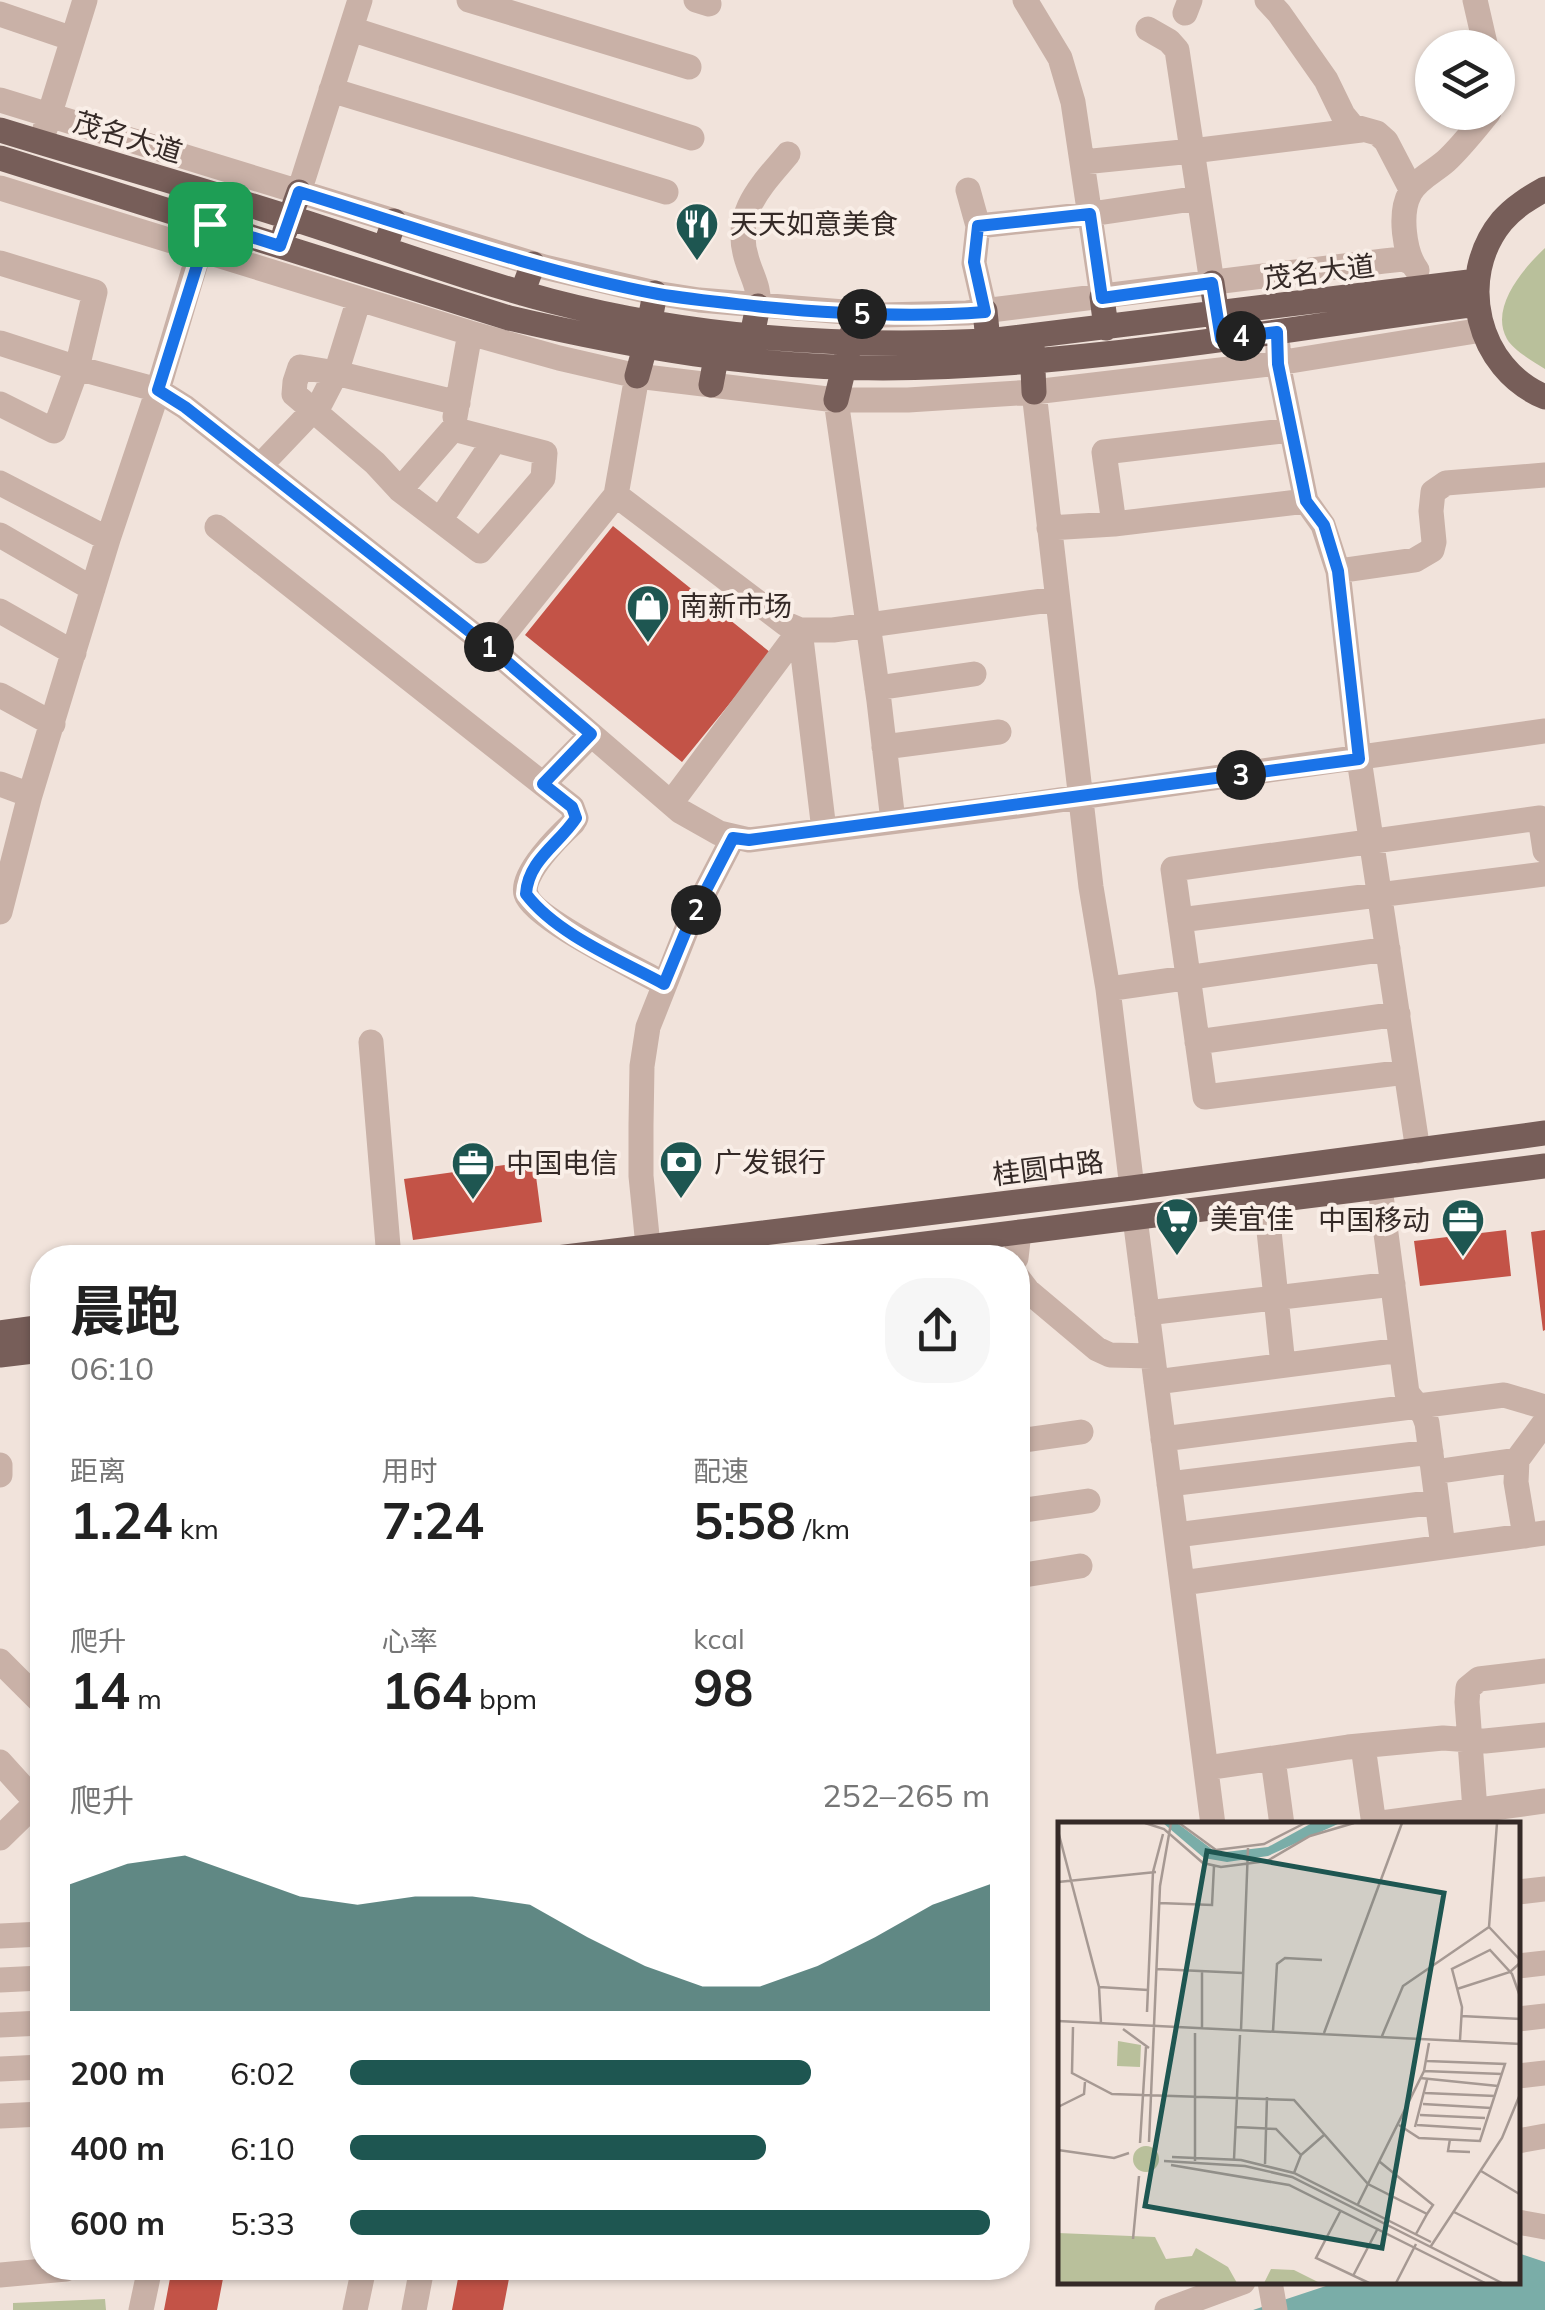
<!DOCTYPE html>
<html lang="zh">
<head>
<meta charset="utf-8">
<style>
  :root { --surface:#fff; --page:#f6f6f6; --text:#222; --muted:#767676; --accent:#1e5651 }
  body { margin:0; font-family:Mulish,"Noto Sans SC",sans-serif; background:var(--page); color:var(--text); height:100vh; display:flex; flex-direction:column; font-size:38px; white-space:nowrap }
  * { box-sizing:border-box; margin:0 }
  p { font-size:32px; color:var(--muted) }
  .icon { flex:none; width:55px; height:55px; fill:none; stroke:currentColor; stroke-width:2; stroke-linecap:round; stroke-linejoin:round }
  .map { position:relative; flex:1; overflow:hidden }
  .drawer { position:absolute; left:30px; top:1245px; width:1000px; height:1035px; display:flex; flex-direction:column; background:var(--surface); border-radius:40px; box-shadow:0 2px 8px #0004 }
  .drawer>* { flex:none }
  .fabs { position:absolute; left:1415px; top:30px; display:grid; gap:20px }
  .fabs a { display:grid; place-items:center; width:100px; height:100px; border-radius:50%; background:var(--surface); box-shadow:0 2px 8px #0004; font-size:50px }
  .pin { position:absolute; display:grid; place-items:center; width:85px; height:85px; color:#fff; margin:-42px; border-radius:20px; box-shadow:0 5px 15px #0006 }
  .km { position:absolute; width:50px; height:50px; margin:-25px; border-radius:50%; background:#222; color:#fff; font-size:28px; line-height:50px; text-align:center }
  .round { display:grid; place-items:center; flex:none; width:105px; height:105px; border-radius:40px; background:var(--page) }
  .head { display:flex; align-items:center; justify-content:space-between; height:170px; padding:0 40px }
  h1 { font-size:55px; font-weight:700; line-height:75px }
  .stats { display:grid; grid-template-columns:repeat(3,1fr); gap:15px; height:170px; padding:10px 40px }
  .stats div { display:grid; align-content:center }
  .stats b { font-size:50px; font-weight:700 }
  .stats small { font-size:28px; font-weight:400 }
  .stats p { font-size:28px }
  .chart { height:280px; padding:20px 40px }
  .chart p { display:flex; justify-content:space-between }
  .chart svg { width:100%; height:180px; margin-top:10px; fill:var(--accent); opacity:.7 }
  ul { padding:0 40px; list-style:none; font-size:32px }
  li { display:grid; grid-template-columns:160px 120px 1fr; align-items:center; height:75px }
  li i { height:25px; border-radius:12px; background:var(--accent) }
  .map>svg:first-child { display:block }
  .green { fill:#b9c09b }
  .water { fill:#7aada8 }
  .building { fill:#c35347 }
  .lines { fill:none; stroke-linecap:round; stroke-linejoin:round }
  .minor { stroke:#c9b1a7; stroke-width:25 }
  .major { stroke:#775e59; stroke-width:25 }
  .route-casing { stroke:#fff; stroke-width:20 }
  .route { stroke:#1a73e8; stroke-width:12 }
  .labels { text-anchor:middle; stroke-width:8; stroke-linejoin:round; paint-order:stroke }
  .street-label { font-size:28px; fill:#352a27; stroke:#f9eee7 }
  .poi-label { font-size:28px; fill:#352a27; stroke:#f9eee7; text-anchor:start }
  .inset-road { fill:none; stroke:#a69993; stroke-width:2.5 }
  .view { fill:#1e5651; fill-opacity:0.15; stroke:#1e5651; stroke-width:5 }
  .inset-edge { fill:none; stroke:#352a27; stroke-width:5 }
</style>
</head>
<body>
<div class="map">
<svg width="1545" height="2310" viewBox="0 0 1545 2310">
  <rect width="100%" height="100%" fill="#f1e3db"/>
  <path class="green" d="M1545,248V369C1533,361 1514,351 1507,339C1489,307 1524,268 1545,248Z
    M105,2299L106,2310H13V2303Z"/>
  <path class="water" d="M1518,2253L1545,2262V2310H1253L1335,2283L1518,2282Z"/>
  <path class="building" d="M613,526L771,653L682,762L525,635Z
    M534,1161L542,1222L413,1240L404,1179Z
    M1506,1230L1511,1276L1420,1286L1414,1241Z
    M1545,1230V1330L1543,1331L1531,1232Z
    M172,2268H225L217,2310H164Z
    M460,2268H511L503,2310H452Z"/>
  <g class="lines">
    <path class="minor" d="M469,0L689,67
      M696,0L709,4
      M1025,0L1060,58L1073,102L1102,297
      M1267,0L1279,13L1326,80L1343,115L1352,126L1377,133L1386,141L1411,189
      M1475,0L1486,48
      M1185,13L1190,0
      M0,14L73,39
      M351,29L692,138
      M1148,29L1169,41L1177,50L1212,283
      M331,90L666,192
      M1498,95V97
      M0,100L544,267L655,293L699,300L881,315L967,313L1384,261L1403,259L1410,262
      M45,129L85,0
      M1083,162L1192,151L1361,130
      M0,188L470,333L559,358L637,376L836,400H908L1034,392L1278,363L1482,330
      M968,190L978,226L974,263L985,311
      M299,192L360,0
      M978,226L1091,214L1199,198
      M0,263L95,292L77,368L54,431L0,404
      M1417,270C1404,253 1399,213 1410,193C1417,179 1435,171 1446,161C1462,146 1475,129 1489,112
      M758,306C760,288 752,277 747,260C732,214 760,187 788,154
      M0,343L77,368L158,390L185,407L492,649L680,811L719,833L749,840L1016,806L1545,731
      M1278,347V363L1306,501L1323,525L1338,571L1359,759L1418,1151
      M1034,392L1091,887L1108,989L1132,1188
      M836,400L879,701L893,821
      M455,417L470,333
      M260,466L321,402L336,373L359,299
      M0,483L108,539
      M400,490L453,429L545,453L543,478L480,551L400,490L375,463L294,394L295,382L300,367L336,373L458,403
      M616,495L786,624L800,630H833L1057,599
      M440,520L495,440
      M1114,524L1104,452L1291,430
      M217,527L572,807L576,818L573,823C560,835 520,874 526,894C533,919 638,969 664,984
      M1049,528L1114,524L1306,501
      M0,535L93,589
      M1338,571L1415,560L1432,550L1434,542L1431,511L1433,492L1446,483L1545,475
      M0,611L74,653
      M800,630L824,830
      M492,649L616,495L637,376
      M877,688L974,674
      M0,695L53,724
      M884,747L999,732
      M0,784L30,795
      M543,784L591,735
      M671,803L800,630
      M0,912L30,795L108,539L158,390L200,249
      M1180,920L1545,874
      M1108,989L1388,949
      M371,1042L389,1258
      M1197,1042L1398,1014
      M1406,1072L1205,1097L1173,869L1540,818L1545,851
      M1380,1188L1407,1393L1424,1415L1427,1423L1443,1547
      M1266,1202L1283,1365
      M1135,1218L1213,1825
      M648,1246L641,1176V1125L642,1066L648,1027L690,921L733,838
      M1016,1258L1019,1232
      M1018,1278L1028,1291L1097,1349L1110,1355L1152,1356
      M1147,1313L1393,1284
      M1156,1382L1401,1350
      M1163,1439L1504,1395L1545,1407
      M1018,1441L1081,1432
      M0,1465V1475
      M1434,1472L1517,1460
      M1169,1484L1431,1452
      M1018,1511L1088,1501
      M1176,1535L1437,1502
      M1525,1536L1516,1482L1517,1460L1545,1422
      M1018,1576L1080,1566
      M1182,1583L1545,1533
      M0,1661L42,1703
      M1363,1746L1374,1825
      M1273,1759L1282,1825
      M0,1762L37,1803
      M1206,1768L1348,1747L1443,1738L1485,1741L1545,1735
      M1374,1824L1545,1801
      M1471,1825L1475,1810L1467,1702L1468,1688L1479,1679L1545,1671
      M0,1838L42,1797
      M1518,1892L1545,1889
      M0,1936L42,1934
      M1518,1966L1545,1963
      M0,1980L42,1978
      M1518,2019L1545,2016
      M0,2025L42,2023
      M0,2069L42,2067
      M1518,2076L1545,2073
      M0,2116L42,2114
      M1518,2141L1545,2136
      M1518,2222L1545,2227
      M0,2275L66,2269
      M1270,2282L1275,2310
      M141,2310L150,2268
      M355,2310L364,2268
      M414,2310L422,2268
      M1167,2310L1243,2282"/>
    <path class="major" d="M0,130C97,160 194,187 291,218C377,245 463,278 551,301C693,338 841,348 988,341L1477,281
      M0,158L509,318C632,347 756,368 883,368C1081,367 1281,329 1477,304
      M1545,189C1529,198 1514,207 1502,221C1455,278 1477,369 1545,397
      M285,231L299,192
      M385,248L394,221
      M200,249L214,209
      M1212,283L1219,329
      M522,293L533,264
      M1102,297L1106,328
      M985,311L988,341
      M1032,347L1034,392
      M749,350L758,306
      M637,376L645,347L655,293
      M711,385L716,358
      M836,400L857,314
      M557,1258L1132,1188L1545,1133
      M813,1258L1545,1166
      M0,1333L42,1327
      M0,1355L42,1350"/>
  </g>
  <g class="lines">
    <g class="route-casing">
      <path id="route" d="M299,192C417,228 536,271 658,294C693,300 728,303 764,307C837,314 911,318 985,312L974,262L978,226L1090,214L1102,298L1212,283L1221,339L1277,332L1278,364L1306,501L1324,525L1338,571L1359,759L749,840L733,838L690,921L664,984C620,960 556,934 526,894C528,860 559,844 576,818L572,807L543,784L591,734L492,649L185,407L158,390L210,224L280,246Z"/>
    </g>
    <use href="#route" class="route"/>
  </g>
  <defs>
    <g id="restaurant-pin" transform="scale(2.25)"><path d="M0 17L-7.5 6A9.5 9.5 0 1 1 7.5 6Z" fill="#1e5651" stroke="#f9eee7"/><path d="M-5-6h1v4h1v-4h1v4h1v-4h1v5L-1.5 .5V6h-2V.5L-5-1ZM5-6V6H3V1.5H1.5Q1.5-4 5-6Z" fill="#fff"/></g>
    <g id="shop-pin" transform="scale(2.25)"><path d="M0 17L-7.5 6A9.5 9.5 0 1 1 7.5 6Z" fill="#1e5651" stroke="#f9eee7"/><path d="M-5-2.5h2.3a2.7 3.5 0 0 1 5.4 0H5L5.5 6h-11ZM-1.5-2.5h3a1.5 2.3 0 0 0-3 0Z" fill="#fff"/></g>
    <g id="bank-pin" transform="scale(2.25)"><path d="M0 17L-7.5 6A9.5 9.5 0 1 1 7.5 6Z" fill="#1e5651" stroke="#f9eee7"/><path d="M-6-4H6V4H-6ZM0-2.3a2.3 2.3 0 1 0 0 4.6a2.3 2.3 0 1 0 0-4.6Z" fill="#fff"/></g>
    <g id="office-pin" transform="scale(2.25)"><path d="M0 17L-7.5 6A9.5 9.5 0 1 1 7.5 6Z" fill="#1e5651" stroke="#f9eee7"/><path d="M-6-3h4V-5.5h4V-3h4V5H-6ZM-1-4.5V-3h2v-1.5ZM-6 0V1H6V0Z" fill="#fff"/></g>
    <g id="supermarket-pin" transform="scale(2.25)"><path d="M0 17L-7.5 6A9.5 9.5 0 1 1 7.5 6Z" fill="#1e5651" stroke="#f9eee7"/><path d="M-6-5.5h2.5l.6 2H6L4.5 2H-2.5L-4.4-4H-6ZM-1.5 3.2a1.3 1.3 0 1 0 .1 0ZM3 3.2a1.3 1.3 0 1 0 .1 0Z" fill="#fff"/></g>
  </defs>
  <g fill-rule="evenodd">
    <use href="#restaurant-pin" x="697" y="224"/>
    <use href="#shop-pin" x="648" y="606"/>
    <use href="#bank-pin" x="681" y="1162"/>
    <use href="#office-pin" x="473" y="1163"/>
    <use href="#supermarket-pin" x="1177" y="1219"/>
    <use href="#office-pin" x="1463" y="1220"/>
  </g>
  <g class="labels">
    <g class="street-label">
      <text transform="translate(128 137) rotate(17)" y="10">茂名大道</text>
      <text transform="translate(1319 272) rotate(-7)" y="10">茂名大道</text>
      <text transform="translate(1048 1168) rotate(-7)" y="10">桂圆中路</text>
    </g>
    <g class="poi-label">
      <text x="730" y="234">天天如意美食</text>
      <text x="680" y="616">南新市场</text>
      <text x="714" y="1172">广发银行</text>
      <text x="506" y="1173">中国电信</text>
      <text x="1210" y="1229">美宜佳</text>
      <text x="1430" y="1230" text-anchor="end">中国移动</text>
    </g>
  </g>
  <g transform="translate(1058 1822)">
    <rect width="462" height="462" fill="#f1e3db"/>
    <path d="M60,219L83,223L82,245L59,244ZM75 337a13 13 0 1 1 26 0a13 13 0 1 1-26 0ZM0,411L97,415L108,437L134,434L138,426L170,445L179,461H0ZM213,447L236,448L262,461H206Z" fill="#b9c09b"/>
    <path d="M105,1H119L159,31L210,25L254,1H282L210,34L169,40L146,36Z" fill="#7aada8"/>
    <path class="inset-road" d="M87,1L106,7L145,41L163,45L209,39L252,14L296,1M121,1L158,28L206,22L247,1M0,9L41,165L43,201M0,60L98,50M101,81L154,83L156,44M431,105L439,1M431,105L463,139M99,147L185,151M41,165L90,168M399,167L452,150L463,140M89,190L95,50L105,12M403,194L463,197M0,199L463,222M15,205L14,251L54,272L236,278L310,362L369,392L358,412M144,206V149M65,207L91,226M183,208L190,26M215,209L219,142L227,136L264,138M266,211L344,1M324,214L345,164L431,105M402,218L404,185L394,147L432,128L454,152L463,177M366,249L444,252M362,256L440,264M367,271L437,274M365,282L433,286M0,285L26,272L27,260M362,293L427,296M341,303L361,316L422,319L447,242L369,239M359,303L423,307M178,305L218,307L243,333M357,305L369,258M392,317L390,329L412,330M91,320L102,64L113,1M82,321L88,225M0,328L56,336L71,331M114,335L183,338L236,351L373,420M176,337L182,213M106,339L187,344L234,355L444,461M137,339V211M322,340L375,383L369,392M207,342L209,275M113,343L231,363L427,461M423,349L463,373M236,351L243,333L266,313M300,382L366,249L371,221M283,388L258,436L311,461M396,390L463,424M75,417L81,354M373,424L444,316L463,270M295,454L320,406M338,461L358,422"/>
    <path class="view" d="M149,29L386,71L324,426L87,384Z"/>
    <rect width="462" height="462" class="inset-edge"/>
  </g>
</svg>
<div class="fabs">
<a><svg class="icon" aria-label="layers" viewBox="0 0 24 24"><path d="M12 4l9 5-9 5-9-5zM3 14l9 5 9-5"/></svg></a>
</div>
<div class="pin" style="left:210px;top:224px;background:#1e9e55"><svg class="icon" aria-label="arrive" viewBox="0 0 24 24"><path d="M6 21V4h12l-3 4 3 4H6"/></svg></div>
<b class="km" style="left:489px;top:647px">1</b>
<b class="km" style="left:696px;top:910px">2</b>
<b class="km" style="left:1241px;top:775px">3</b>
<b class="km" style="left:1241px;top:336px">4</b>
<b class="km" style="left:862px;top:314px">5</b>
<section class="drawer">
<div class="head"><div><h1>晨跑</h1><p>06:10</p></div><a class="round"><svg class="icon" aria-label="share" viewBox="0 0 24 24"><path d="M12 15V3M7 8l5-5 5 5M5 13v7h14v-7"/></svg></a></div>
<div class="stats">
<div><p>距离</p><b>1.24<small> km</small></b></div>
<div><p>用时</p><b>7:24</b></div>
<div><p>配速</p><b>5:58<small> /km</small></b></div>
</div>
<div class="stats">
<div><p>爬升</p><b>14<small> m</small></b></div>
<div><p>心率</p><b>164<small> bpm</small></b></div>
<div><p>kcal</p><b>98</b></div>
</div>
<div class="chart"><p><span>爬升</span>252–265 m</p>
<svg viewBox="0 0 160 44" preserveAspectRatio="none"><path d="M0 44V13L10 8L20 6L30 11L40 16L50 18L60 16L70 16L80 18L90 26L100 33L110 38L120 38L130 33L140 26L150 18L160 13V44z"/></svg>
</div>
<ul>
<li><b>200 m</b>6:02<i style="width:72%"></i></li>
<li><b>400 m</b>6:10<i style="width:65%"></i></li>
<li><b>600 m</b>5:33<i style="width:100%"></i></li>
</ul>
</section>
</div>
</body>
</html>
